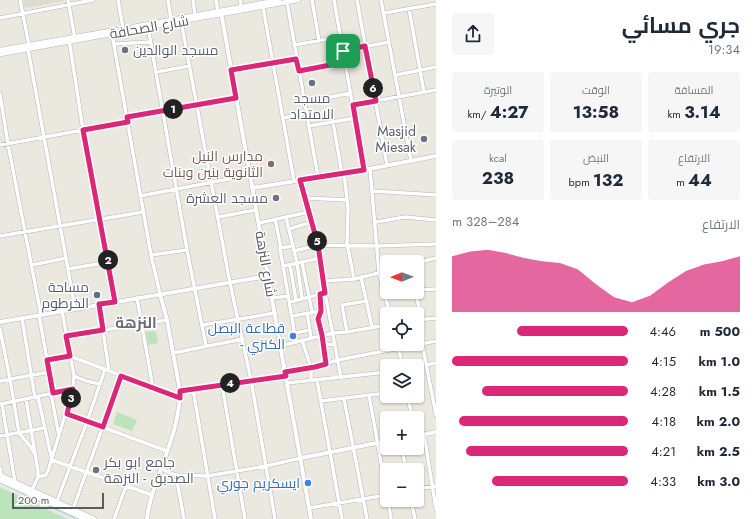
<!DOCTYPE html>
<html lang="ar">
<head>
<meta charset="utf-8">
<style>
  :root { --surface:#fff; --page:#f6f6f7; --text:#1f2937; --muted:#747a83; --accent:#db2777 }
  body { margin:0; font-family:Jost,Cairo,sans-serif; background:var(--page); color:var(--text); direction:rtl; height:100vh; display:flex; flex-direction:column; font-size:15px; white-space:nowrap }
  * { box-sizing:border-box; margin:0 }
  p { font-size:13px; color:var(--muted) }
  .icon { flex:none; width:22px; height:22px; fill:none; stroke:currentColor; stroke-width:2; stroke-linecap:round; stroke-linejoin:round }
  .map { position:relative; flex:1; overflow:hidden; direction:ltr }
  .drawer { display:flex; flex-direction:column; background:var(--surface); width:320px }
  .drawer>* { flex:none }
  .needle { width:26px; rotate:269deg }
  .controls { position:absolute; left:380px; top:255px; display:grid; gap:8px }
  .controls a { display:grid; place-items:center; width:44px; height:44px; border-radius:4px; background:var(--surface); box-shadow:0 1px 3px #0004; font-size:20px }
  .scale { position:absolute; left:12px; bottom:10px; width:92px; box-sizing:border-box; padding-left:4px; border:2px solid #585c60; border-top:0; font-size:11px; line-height:14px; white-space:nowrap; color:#585c60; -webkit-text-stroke:3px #fff; paint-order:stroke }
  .pin { position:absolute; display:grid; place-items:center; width:34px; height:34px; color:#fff; margin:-17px; border-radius:8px; box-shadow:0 2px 6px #0006 }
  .km { position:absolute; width:20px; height:20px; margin:-10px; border-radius:50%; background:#222; color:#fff; font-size:11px; line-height:20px; text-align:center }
  .round { display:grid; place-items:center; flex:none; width:42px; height:42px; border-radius:4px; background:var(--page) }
  .summary { display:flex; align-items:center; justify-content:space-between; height:68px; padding:0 16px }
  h1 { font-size:22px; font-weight:700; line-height:30px }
  .figures { display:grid; grid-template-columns:repeat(3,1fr); gap:6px; height:68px; padding:4px 16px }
  .figures div { display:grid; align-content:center; border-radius:4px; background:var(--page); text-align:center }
  .figures b { font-size:17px; font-weight:700 }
  .figures small { font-size:11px; font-weight:400 }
  .figures p { font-size:11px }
  .chart { height:112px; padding:8px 16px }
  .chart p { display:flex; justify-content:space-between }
  .chart svg { width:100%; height:72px; margin-top:4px; fill:var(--accent); opacity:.7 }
  ul { padding:0 16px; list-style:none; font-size:13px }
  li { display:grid; grid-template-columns:64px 48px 1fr; align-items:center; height:30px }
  li i { height:10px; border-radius:5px; background:var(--accent) }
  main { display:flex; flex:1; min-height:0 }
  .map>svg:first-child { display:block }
  .education { fill:#dddad0 }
  .green { fill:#bbe4bb }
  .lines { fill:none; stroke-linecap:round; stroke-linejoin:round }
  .stream { stroke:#9cd5fe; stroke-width:1 }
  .minor-casing { stroke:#b2b6ba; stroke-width:4.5 }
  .tertiary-casing { stroke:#b2b6ba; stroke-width:5 }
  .secondary-casing { stroke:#b3b7bc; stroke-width:5.5 }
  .minor { stroke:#fff; stroke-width:3.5 }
  .tertiary { stroke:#fff; stroke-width:4 }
  .secondary { stroke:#fff; stroke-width:4.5 }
  .route-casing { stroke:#fff; stroke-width:8 }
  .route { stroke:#db2777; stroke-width:5 }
  .worship-dot { fill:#6b7280; stroke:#fff; stroke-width:1.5 }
  .education-dot { fill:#8d6e63; stroke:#fff; stroke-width:1.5 }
  .service-dot { fill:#5c6f8a; stroke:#fff; stroke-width:1.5 }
  .shop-dot { fill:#3f7fe0; stroke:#fff; stroke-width:1.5 }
  .labels { text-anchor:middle; stroke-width:3; stroke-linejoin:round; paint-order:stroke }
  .street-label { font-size:14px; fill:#585c60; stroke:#fff }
  .worship-label { font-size:14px; fill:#5b616d; stroke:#fff; text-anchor:start }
  .education-label { font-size:14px; fill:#785e54; stroke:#fff; text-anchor:end }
  .service-label { font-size:14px; fill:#4e5e75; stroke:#fff; text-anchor:end }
  .shop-label { font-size:14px; fill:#366cbe; stroke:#fff; text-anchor:end }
  .neighbourhood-label { font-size:15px; font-weight:bold; fill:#696e72; stroke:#fff }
</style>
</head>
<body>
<main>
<section class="drawer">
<div class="summary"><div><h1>جري مسائي</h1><p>19:34</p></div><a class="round"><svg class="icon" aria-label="share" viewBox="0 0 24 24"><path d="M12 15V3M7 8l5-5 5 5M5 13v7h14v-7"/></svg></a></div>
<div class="figures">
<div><p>المسافة</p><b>3.14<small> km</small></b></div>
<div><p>الوقت</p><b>13:58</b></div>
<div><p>الوتيرة</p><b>4:27<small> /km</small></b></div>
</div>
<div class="figures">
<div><p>الارتفاع</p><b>44<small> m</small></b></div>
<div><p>النبض</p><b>132<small> bpm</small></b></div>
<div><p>kcal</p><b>238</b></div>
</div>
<div class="chart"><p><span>الارتفاع</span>284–328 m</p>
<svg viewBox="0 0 160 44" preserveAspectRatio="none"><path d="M0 44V10L10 7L20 6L30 8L40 11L50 13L60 14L70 18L80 27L90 35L100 38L110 34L120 26L130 19L140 15L150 13L160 10V44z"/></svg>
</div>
<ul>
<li><b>500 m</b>4:46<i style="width:63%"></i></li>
<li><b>1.0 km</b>4:15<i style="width:100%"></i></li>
<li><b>1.5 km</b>4:28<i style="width:83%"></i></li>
<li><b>2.0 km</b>4:18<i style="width:96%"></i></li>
<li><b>2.5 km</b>4:21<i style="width:92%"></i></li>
<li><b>3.0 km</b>4:33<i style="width:77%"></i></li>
</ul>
</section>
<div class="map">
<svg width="436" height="519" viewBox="0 0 436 519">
  <rect width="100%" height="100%" fill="#ebe8df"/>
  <path class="education" d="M23,0H64V1L25,8Z"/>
  <path class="green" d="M156,331L158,343L148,345L146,332Z
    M117,412L137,420L132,431L113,424Z
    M0,487L67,519H0Z"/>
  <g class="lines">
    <path class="stream" d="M1,483L76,519"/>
    <g class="minor-casing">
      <path id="minor" d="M20,0L29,45
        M68,0L75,39
        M118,0L123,28
        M168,0L171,20
        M193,0L195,15
        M216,0L218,12
        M240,0L241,6
        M312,0L319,41
        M334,0L364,170
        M357,0L387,165
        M381,0L411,161
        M287,2L318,177
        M263,7L294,181
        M409,9L424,92
        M384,13L436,4
        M0,18L93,0
        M181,21L230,283L251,380L275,519
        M148,27L187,250L206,346
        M112,34L151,255L160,294
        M69,39L83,130L115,302
        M114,44L150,42
        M294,45L340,37
        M28,49L75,308
        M343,51L389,42
        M231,70L296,59
        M299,71L345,62
        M156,72L190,66
        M396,75L436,67
        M0,94L8,144L41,315
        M305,102L351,93
        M353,105L436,90
        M127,117L236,98
        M283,118L306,113
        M333,122L342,174
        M309,126L356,118
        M0,145L128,122
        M370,169L379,273L390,314
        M344,173L348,208L347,243L354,279
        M300,180L318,245L325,293L341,378
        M372,191L436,195
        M140,196L250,175
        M305,198L347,200
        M218,217L256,210
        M286,217L297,263L302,298
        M275,219L281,248
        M376,222L405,217L436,220
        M259,223L309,212
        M289,229L312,222
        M0,236L143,212
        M293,246L280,248L296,342
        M294,251L318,245L378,246L436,244
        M151,255L187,250
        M302,262L312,312
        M417,263L436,258
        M32,265L66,258
        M290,265L296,300
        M284,266L320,258
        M68,269L109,262
        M361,277L372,327
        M323,281L354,279L387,271
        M417,290L436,289
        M416,292L421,320
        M320,294L321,311L319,319L322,335L326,364
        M137,298L153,388
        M272,298L289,296
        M290,302L321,294
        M99,304L109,371
        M307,313L311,337
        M39,315L53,393
        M292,316L321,311
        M22,318L35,398
        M417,320L436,318
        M203,325L275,313
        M0,329L10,379L19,433L30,446L35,455
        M347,332L342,305L367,301
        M295,333L310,330
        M66,336L167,320
        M302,340L311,368V380
        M422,343L436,415
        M398,344L402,366
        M323,345L335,344
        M280,346L333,333L347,332L387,325
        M173,353L243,339
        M47,360L70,356L180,398
        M426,365L436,363
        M285,372L315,367L338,360L436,341
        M74,376L86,381L100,384
        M317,380L342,519
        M0,381L49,372
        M287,383L387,372
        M222,385L245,519
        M193,389L215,519
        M51,394L59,436
        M369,395L387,496
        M408,396L412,418
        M38,397L52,460L152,495
        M26,399L38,471V477L31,492
        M344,399L367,519
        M321,401L387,393
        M1,404L73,389
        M2,404L15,482
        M67,414L167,451
        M424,434L436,509
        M0,436L44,428
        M402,448L406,470
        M0,468L1,476
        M161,469L176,475L207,476L266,466L301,458
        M176,475L184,519
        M38,477L46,475L48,471L73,389L74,376L62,311
        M417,489L436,486
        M388,500L391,519
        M411,500L415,519
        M57,501L87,422L105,369
        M309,508L387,495
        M73,509L121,376
        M114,519L126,486"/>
    </g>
    <g class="tertiary-casing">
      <path id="tertiary" d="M221,12L311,519
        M252,188L364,170L436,156
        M0,322L268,276
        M180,391L286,376
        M417,436L436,432
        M301,458L387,441
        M147,519C148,506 152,495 156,483C166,454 180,423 180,391L167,320L160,294"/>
    </g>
    <g class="secondary-casing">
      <path id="secondary" d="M133,27L279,0
        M0,50L116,30
        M0,54L298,0
        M0,475L94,519
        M0,480L85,519"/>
    </g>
    <use href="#minor" class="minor"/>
    <use href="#tertiary" class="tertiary"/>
    <use href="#secondary" class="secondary"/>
  </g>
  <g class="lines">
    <g class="route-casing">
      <path id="route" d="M365,46L376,101L353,105L364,170L300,180L318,245L325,293L320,294L321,311L318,319L322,335L326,364L315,367L285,372L286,376L180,391V398L121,376L103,427L67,414L73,389L53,393L47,360L70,356L66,336L103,330L99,304L115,302L83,130L128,122L127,117L236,98L231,70L296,59L299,71L346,62L343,51Z"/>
    </g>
    <use href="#route" class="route"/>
  </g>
  <g class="worship-dot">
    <circle cx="125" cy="50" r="4"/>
    <circle cx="312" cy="83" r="4"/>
    <circle cx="424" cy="139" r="4"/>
    <circle cx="276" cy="198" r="4"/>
    <circle cx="96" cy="470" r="4"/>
  </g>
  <circle class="education-dot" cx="271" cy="164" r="4"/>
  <circle class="service-dot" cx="97" cy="295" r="4"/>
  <g class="shop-dot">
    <circle cx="293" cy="336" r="4"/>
    <circle cx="308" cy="483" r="4"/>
  </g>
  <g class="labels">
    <g class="street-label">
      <text transform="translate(149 27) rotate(-10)" y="5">شارع الصحافة</text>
      <text transform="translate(266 264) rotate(80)" y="5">شارع النزهة</text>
    </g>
    <g class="worship-label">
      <text x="133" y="55">مسجد الوالدين</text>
      <text x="312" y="103" text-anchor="middle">مسجد<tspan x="312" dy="16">الامتداد</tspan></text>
      <text x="416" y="136" text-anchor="end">Masjid<tspan x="416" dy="16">Miesak</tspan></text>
      <text x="268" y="203" text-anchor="end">مسجد العشرة</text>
      <text x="104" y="467">جامع ابو بكر<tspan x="104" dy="16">الصدبق - النزهة</tspan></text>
    </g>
    <g class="education-label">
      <text x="263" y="161">مدارس النيل<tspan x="263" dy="16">الثانوية بنين وبنات</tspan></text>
    </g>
    <g class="service-label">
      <text x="89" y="292">مساحة<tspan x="89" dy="16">الخرطوم</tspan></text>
    </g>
    <g class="shop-label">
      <text x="285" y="333">قطاعة البصل<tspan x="285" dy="16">- الكنزي</tspan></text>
      <text x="300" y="488">ايسكريم جوري</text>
    </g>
    <g class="neighbourhood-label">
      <text x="136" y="328">النزهة</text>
    </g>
  </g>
</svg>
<div class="controls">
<a><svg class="needle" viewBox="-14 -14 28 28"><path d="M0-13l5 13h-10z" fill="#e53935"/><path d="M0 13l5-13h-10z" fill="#747a83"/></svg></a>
<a><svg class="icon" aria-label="locate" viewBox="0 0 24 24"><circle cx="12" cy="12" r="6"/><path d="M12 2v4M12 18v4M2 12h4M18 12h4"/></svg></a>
<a><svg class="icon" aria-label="layers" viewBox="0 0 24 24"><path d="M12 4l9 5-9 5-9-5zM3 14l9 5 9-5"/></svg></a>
<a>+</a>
<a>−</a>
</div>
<div class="scale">200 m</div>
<div class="pin" style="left:343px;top:51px;background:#1e9e55"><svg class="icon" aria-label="arrive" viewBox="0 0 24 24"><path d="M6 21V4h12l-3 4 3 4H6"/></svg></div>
<b class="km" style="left:173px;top:109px">1</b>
<b class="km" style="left:108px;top:260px">2</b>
<b class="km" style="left:71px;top:398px">3</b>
<b class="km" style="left:230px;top:383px">4</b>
<b class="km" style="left:317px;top:241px">5</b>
<b class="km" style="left:373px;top:88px">6</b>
</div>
</main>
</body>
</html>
